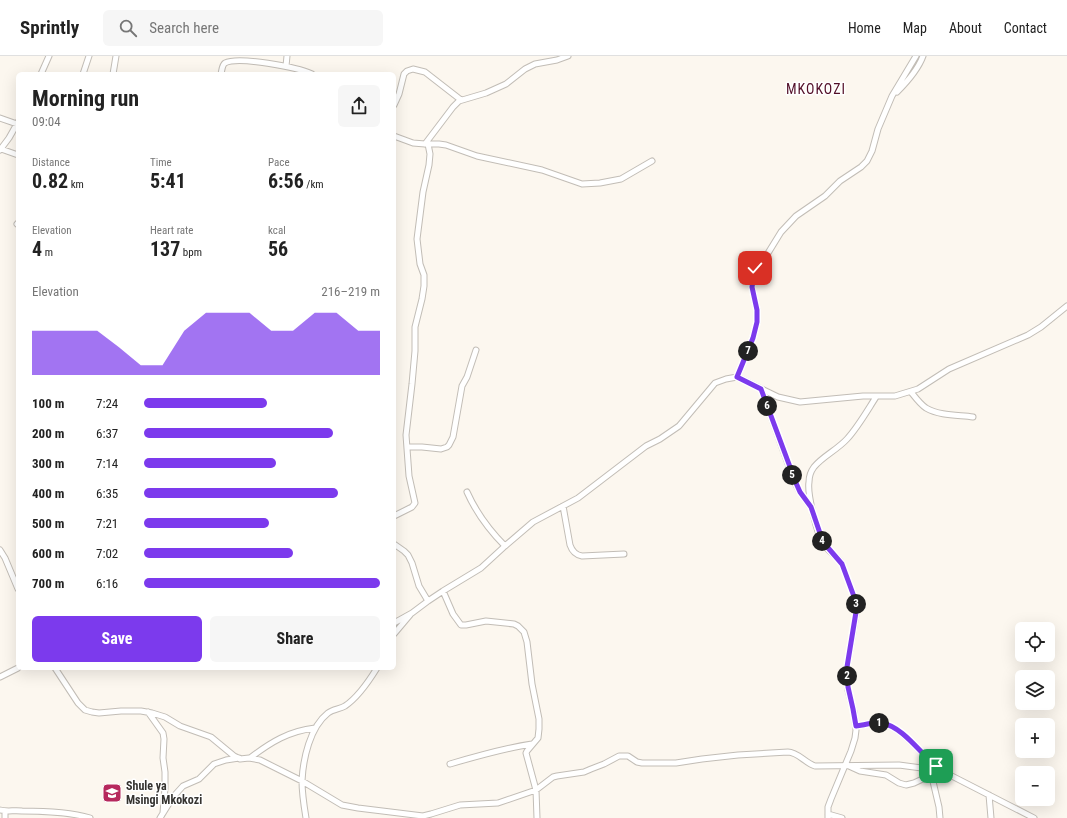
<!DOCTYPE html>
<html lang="en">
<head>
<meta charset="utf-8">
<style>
  :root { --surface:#fff; --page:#f6f6f6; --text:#222; --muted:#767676; --line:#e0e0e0; --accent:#7c3aed }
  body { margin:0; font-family:"Roboto Condensed",sans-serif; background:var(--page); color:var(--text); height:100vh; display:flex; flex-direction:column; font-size:15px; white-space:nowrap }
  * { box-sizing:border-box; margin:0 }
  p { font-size:13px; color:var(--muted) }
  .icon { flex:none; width:22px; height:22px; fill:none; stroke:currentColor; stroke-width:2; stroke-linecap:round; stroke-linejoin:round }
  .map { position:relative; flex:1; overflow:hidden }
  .details { position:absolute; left:16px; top:16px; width:380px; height:598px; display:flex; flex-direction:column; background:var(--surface); border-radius:6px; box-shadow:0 4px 16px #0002 }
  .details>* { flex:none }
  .tools { position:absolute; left:1015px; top:566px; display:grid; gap:8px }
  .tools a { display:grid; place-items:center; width:40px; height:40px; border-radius:6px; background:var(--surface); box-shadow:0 4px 16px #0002; font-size:20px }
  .pin { position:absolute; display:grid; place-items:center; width:34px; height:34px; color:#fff; margin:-17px; border-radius:8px; box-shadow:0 2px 6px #0006 }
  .km { position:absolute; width:20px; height:20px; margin:-10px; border-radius:50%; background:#222; color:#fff; font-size:11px; line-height:20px; text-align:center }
  .round { display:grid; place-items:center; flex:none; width:42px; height:42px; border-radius:6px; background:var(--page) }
  .headline { display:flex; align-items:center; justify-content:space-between; height:68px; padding:0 16px }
  h1 { font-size:22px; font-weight:700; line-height:30px }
  .stats { display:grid; grid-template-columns:repeat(3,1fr); gap:6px; height:68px; padding:4px 16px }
  .stats div { display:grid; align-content:center }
  .stats b { font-size:20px; font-weight:700 }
  .stats small { font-size:11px; font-weight:400 }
  .stats p { font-size:11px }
  .chart { height:112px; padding:8px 16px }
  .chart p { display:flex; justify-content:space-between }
  .chart svg { width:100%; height:72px; margin-top:4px; fill:var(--accent); opacity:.7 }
  .button { display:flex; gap:8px; margin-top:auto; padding:8px 16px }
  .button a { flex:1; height:46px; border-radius:6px; background:var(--accent); color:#fff; font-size:16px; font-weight:700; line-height:46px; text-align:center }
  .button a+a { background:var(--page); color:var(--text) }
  ul { padding:0 16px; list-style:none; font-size:13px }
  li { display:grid; grid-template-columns:64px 48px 1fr; align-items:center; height:30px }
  li i { height:10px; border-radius:5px; background:var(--accent) }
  header { display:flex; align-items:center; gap:24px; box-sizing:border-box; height:56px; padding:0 20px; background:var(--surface); border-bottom:1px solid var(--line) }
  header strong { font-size:19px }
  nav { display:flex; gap:22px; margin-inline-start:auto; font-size:14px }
  .search { width:280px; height:36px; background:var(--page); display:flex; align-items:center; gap:10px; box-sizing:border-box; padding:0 14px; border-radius:6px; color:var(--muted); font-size:15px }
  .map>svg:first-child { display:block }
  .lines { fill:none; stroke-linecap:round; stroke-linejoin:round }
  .street-casing { stroke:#c2bdb6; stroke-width:7 }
  .street { stroke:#fff; stroke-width:5 }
  .route-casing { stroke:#fff; stroke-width:8 }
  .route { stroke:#7c3aed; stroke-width:5 }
  .labels { text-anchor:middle; stroke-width:3; stroke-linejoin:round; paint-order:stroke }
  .poi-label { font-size:12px; font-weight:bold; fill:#353330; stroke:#fff; text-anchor:start }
  .quarter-label { font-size:14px; letter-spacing:1px; fill:#520e27; stroke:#fff }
</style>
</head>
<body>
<header>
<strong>Sprintly</strong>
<div class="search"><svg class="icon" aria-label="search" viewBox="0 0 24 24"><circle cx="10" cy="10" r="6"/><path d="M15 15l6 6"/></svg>Search here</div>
<nav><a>Home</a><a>Map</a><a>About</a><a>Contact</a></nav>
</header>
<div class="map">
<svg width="1067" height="762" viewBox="0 0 1067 762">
  <rect width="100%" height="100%" fill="#fcf7ef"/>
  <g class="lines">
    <g class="street-casing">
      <path id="street" d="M286,10L287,0
        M41,18L49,0
        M83,18L89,0
        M113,18L116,0
        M221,18C222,14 222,9 225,7C238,0 297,11 312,18
        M897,36C907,26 918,14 923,0
        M394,49L399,38L404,18L407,15L413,13L425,16L461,44
        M0,62L17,68
        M394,80L413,87L425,88H439L446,89L477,100L542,114L582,128L600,127L621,123L652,105
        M425,88L453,51L459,45L486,37L506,28L525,13L535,8L557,4L568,0
        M1,93L18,99
        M0,94L9,82L18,66
        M17,168L18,167
        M737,321L753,282L757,266V254L752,231L756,210L765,202L781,176L796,160L825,140L840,125L861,111L867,105L872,95L878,73L892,40L916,0
        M761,333L795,427L800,436L810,450
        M911,336C915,341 920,348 926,352C940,360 958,359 973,361
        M407,391H422L441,393L447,391L449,389L453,381L462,330L467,321L476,294
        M467,436C476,456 489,474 505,490
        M563,450L570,489C572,495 576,499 582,500L624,498
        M394,460L412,451L415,447L409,420L406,379L412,328L415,295V271L422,243L424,230V219L420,208L417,183L423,136L429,109L430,98L428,88
        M394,488L404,495L408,499L412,507L419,530L428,545
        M0,494L5,502L18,533
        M443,535L453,558L461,569H466L486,565L514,568L518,570L524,576L527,586L532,628L539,663V673L538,682L527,695L526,697L536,734L537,762
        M394,567L412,557L428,545L443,535L481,512L505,490L533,466L578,442L646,390L660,383L679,370L715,327L726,323L737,321L778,341L800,346L863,340H895L918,333L949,313L1028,279L1041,271L1067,250
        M394,578L410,559
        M55,612L78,647L85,654L92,656L99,657L121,655H141L152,657L165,661L180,670L211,681L234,700L240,703L249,702L260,704L302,725L342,749L358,752L423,760L431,758L460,749L498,747L536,734L553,721L557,720L584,716L591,713L604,708L619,700H628L637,706L642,707H676L702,703L738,699L788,696C798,696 805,707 815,710L899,709L929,713L946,717L1034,762
        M0,621L18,612
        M148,656L163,677L164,683L163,702L165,716V732L163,757
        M856,670C864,669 873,666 881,667C905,671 922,702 942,714
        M250,702C271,686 289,675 315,672
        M450,708C477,700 505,692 532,688
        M849,710L860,715L886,719L899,727L906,729L914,727L931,719
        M931,717L939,751L940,762
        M989,739L991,762
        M0,754C7,756 14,754 22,755C43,755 70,756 90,762
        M828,758L842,762
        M5,762V755
        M160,762L173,741L183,730L199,723L214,708L226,704L239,702
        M306,762C304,750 302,737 302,725C303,703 310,671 328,657C333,653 340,653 345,650C357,642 369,625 377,612
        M828,762V751L831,743L851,695L855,682L856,674L854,656L848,634L847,611L857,553L856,546L842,508C837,500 828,495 823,488C817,477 807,438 809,426C809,421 811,415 814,411C823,400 837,394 847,383C858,371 867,355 876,341"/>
    </g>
    <use href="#street" class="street"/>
  </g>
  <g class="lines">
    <g class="route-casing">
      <path id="route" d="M755,212L752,231L757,254V266L753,282L737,321L761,333L796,427L800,436L811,451L823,486L842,508L856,546V556L847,611L848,631L853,653L856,670C864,669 874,666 882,667C903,671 920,697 936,710"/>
    </g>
    <use href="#route" class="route"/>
  </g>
  <defs>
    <g id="school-square" transform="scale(1)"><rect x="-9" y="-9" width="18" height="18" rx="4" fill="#b6285d" stroke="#fff"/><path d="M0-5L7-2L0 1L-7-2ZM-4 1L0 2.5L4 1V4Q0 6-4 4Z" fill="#fff"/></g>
  </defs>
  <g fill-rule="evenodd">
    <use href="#school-square" x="112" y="737"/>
  </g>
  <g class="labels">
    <g class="poi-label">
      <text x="126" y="734">Shule ya<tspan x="126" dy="14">Msingi Mkokozi</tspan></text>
    </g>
    <g class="quarter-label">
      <text x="816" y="38">MKOKOZI</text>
    </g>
  </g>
</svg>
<div class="tools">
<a><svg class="icon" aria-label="locate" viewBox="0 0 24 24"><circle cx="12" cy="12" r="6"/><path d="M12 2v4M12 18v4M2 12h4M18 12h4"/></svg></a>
<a><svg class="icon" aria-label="layers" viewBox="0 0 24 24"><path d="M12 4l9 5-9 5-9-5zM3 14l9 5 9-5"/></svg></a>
<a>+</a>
<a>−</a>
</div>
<div class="pin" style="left:936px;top:710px;background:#1e9e55"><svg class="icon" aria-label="arrive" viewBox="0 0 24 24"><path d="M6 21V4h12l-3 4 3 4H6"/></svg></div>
<div class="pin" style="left:755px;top:212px;background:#d93025"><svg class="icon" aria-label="check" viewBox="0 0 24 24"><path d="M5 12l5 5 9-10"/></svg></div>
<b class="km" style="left:879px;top:667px">1</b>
<b class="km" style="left:847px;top:620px">2</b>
<b class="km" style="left:856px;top:548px">3</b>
<b class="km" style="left:822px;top:485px">4</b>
<b class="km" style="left:792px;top:419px">5</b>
<b class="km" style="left:767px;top:350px">6</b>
<b class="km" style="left:748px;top:295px">7</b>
<section class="details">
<div class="headline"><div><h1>Morning run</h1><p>09:04</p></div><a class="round"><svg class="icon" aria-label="share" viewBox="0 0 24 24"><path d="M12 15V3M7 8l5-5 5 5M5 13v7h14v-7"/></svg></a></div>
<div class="stats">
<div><p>Distance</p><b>0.82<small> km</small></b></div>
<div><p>Time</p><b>5:41</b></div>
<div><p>Pace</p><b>6:56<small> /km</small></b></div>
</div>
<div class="stats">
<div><p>Elevation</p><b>4<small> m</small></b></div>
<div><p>Heart rate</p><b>137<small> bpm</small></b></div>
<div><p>kcal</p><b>56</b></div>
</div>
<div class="chart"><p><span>Elevation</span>216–219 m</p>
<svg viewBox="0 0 160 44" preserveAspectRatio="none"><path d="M0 44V17L10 17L20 17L30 17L40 27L50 38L60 38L70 17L80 6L90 6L100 6L110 17L120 17L130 6L140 6L150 17L160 17V44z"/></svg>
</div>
<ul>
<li><b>100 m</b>7:24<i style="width:52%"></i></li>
<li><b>200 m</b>6:37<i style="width:80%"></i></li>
<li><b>300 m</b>7:14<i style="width:56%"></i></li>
<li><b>400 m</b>6:35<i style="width:82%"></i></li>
<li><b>500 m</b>7:21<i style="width:53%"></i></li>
<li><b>600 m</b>7:02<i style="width:63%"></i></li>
<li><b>700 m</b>6:16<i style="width:100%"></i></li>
</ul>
<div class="button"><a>Save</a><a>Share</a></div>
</section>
</div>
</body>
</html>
